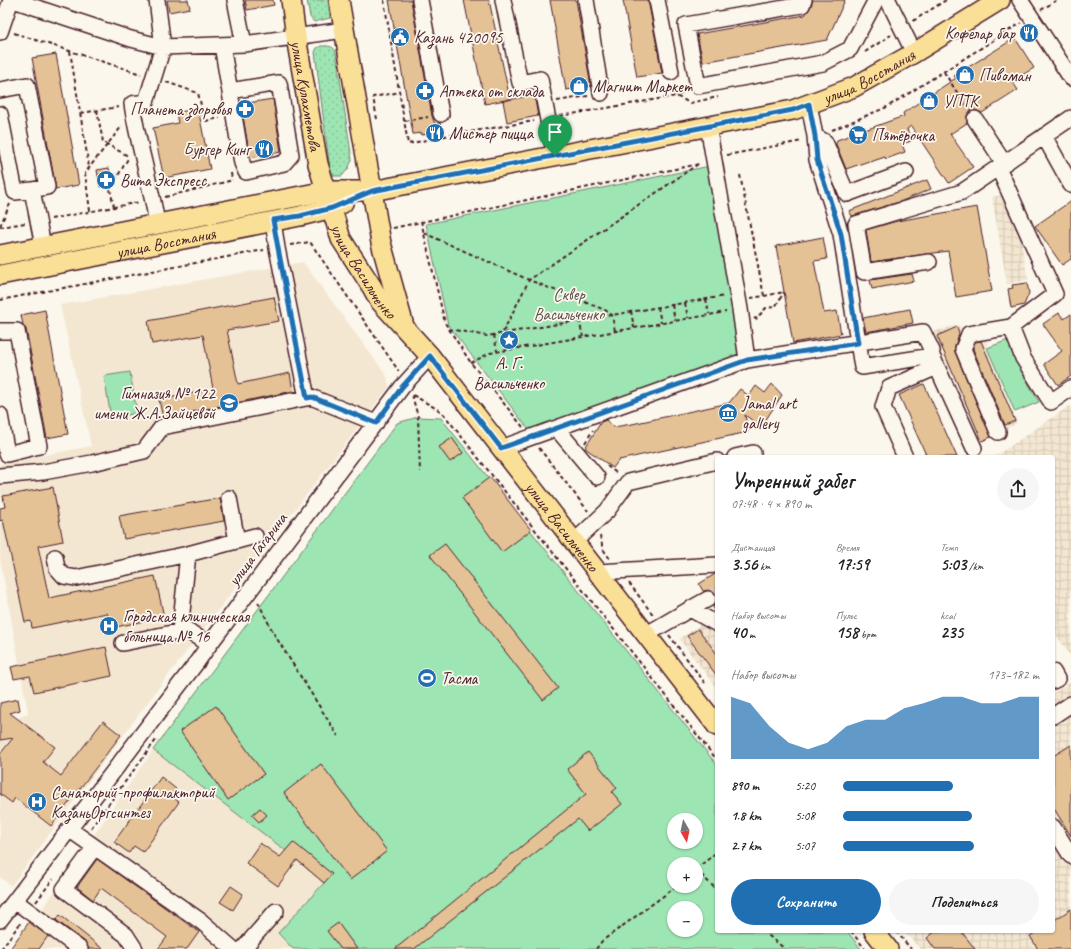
<!DOCTYPE html>
<html lang="ru">
<head>
<meta charset="utf-8">
<style>
  :root { --surface:#fff; --page:#f6f6f6; --text:#202124; --muted:#757577; --accent:#1f6fb2 }
  body { margin:0; font-family:Caveat,sans-serif; background:var(--page); color:var(--text); height:100vh; display:flex; flex-direction:column; font-size:15px; white-space:nowrap }
  * { box-sizing:border-box; margin:0 }
  p { font-size:13px; color:var(--muted) }
  .icon { flex:none; width:22px; height:22px; fill:none; stroke:currentColor; stroke-width:2; stroke-linecap:round; stroke-linejoin:round }
  .map { position:relative; flex:1; overflow:hidden }
  .side { position:absolute; left:715px; top:455px; width:340px; height:478px; display:flex; flex-direction:column; background:var(--surface); border-radius:4px; box-shadow:0 1px 3px #0004 }
  .side>* { flex:none }
  .needle { width:26px; rotate:171deg }
  .buttons { position:absolute; left:667px; top:813px; display:grid; gap:8px }
  .buttons a { display:grid; place-items:center; width:36px; height:36px; border-radius:50%; background:var(--surface); box-shadow:0 1px 3px #0004; font-size:20px }
  .pin { position:absolute; display:grid; place-items:center; width:34px; height:34px; color:#fff; margin:-41px -17px; border-radius:50% 50% 50% 0; rotate:-45deg; box-shadow:0 0 4px #0007 }
  .pin .icon { rotate:45deg }
  .round { display:grid; place-items:center; flex:none; width:42px; height:42px; border-radius:21px; background:var(--page) }
  .headline { display:flex; align-items:center; justify-content:space-between; height:68px; padding:0 16px }
  h1 { font-size:22px; font-weight:600; line-height:30px }
  .figures { display:grid; grid-template-columns:repeat(3,1fr); gap:6px; height:68px; padding:4px 16px }
  .figures div { display:grid; align-content:center }
  .figures b { font-size:17px; font-weight:600 }
  .figures small { font-size:11px; font-weight:400 }
  .figures p { font-size:11px }
  .chart { height:112px; padding:8px 16px }
  .chart p { display:flex; justify-content:space-between }
  .chart svg { width:100%; height:72px; margin-top:4px; fill:var(--accent); opacity:.7 }
  .button { display:flex; gap:8px; margin-top:auto; padding:8px 16px }
  .button a { flex:1; height:46px; border-radius:24px; background:var(--accent); color:#fff; font-size:16px; font-weight:600; line-height:46px; text-align:center }
  .button a+a { background:var(--page); color:var(--text) }
  ul { padding:0 16px; list-style:none; font-size:13px }
  li { display:grid; grid-template-columns:64px 48px 1fr; align-items:center; height:30px }
  li i { height:10px; border-radius:5px; background:var(--accent) }
  .map>svg:first-child { display:block }
  .built { fill:#f4e7d2 }
  .industrial { fill:url(#industrial-grid) }
  .grass { fill:url(#grass-dots); stroke:#74826e }
  .park { fill:#9de5b2; stroke:#74826e; fill-rule:evenodd }
  .building { fill:#e4c296; stroke:#4a1f2b }
  .lines { fill:none; stroke-linecap:round; stroke-linejoin:round }
  .minor-tunnel { stroke:#d8ccc5; stroke-width:15; stroke-dasharray:15 8; stroke-linecap:butt }
  .minor-casing { stroke:#4a1f2b; stroke-width:18 }
  .major-casing { stroke:#4a1f2b; stroke-width:22 }
  .path { stroke:#4a1f2b; stroke-width:2; stroke-dasharray:4 3; stroke-linecap:butt }
  .minor { stroke:#fbf7ec; stroke-width:15 }
  .major { stroke:#fadf96; stroke-width:19 }
  .route-casing { stroke:#fff; stroke-width:8 }
  .route { stroke:#1f6fb2; stroke-width:5 }
  .labels { text-anchor:middle; stroke-width:3.5; stroke-linejoin:round; paint-order:stroke }
  .poi-label { font-size:17px; fill:#4a1f2b; stroke:#fbf7ec; text-anchor:start }
  .street-label { font-size:17px; fill:#4a1f2b; stroke:#fbf7ec }
  .park-label { font-size:17px; fill:#5f504d; stroke:#fbf7ec }
</style>
</head>
<body>
<div class="map">
<svg width="1071" height="949" viewBox="0 0 1071 949">
  <defs>
    <pattern id="industrial-grid" width="8" height="8" patternUnits="userSpaceOnUse"><rect width="8" height="8" fill="#f4e7d2"/><path d="M0 4h8M4 0v8" fill="none" stroke="#d3c6b4"/></pattern>
    <pattern id="grass-dots" width="8" height="8" patternUnits="userSpaceOnUse"><rect width="8" height="8" fill="#9de5b2"/><path d="M2 2h.1M6 6h.1" fill="none" stroke="#89c499" stroke-width="1.8" stroke-linecap="round"/></pattern>
  </defs>
  <rect width="100%" height="100%" fill="#fbf7ec"/>
  <filter id="ink" filterUnits="userSpaceOnUse"><feTurbulence type="fractalNoise" baseFrequency=".025" numOctaves="2"/><feDisplacementMap in="SourceGraphic" scale="8" xChannelSelector="R" yChannelSelector="G"/><feConvolveMatrix kernelMatrix="1 2 1 2 8 2 1 2 1" color-interpolation-filters="sRGB"/></filter>
  <g filter="url(#ink)">
    <path class="built" d="M303,262L387,376L389,387L154,694L11,886L0,877V727L28,713L0,558V524L6,522L0,486V464L91,446L60,305Z
      M153,750L286,851L324,883L279,933L293,949H10L48,901Z"/>
    <path class="industrial" d="M1013,193L1028,280L1007,284L992,197Z
      M956,325L983,335L988,345L985,347L1017,423L982,442L933,332Z
      M1071,405V657L1053,630V457H994Z
      M706,621L717,635V688L679,639Z
      M1071,682V949H920L904,931H1053V693Z"/>
    <path class="grass" d="M307,0H328L330,18L314,22L310,17Z
      M321,46C328,46 334,45 336,53L352,160L348,169L342,176H334L330,170L315,52L317,48Z"/>
    <path class="park" d="M710,166L743,357L529,430L448,325L426,224Z
      M1008,340L1023,374L1039,402L1015,412L987,348Z
      M130,372L137,413L111,418L104,376Z
      M418,417L441,418L717,765V931H847L861,949H293L278,933L324,883L286,851L153,750L397,423ZM674,820H696V842H674ZM674,864H696V886H674ZM674,908H696V930H674Z"/>
    <path class="building" d="M167,0H188L190,8L169,12Z
      M245,0H273L274,5L247,10Z
      M389,0H411L432,116L435,124L440,123L442,132L422,135V133L413,134Z
      M464,0H489L510,99L485,104Z
      M550,0H576L591,86L566,90Z
      M623,0H648L662,73L637,77Z
      M813,0H845L827,40L703,62L697,34L805,15L810,8Z
      M1015,38L1034,68L1012,81L1018,90L982,113L975,110L970,111L967,115V123L950,134L973,167L949,183L911,126L907,129L911,141L902,144L905,152L886,159L885,157L870,162L869,161L846,169L836,144L837,140L904,116L903,113L956,78L954,76Z
      M56,54L79,185L56,189L32,58Z
      M534,95L538,116L507,122L503,101Z
      M273,99L281,152L250,158L241,104Z
      M198,108L210,169L164,178L153,128L178,123L176,113Z
      M109,168L112,184L100,187L97,170Z
      M927,180L931,189L902,201L852,216L849,211Z
      M1071,201V259L1062,265L1035,226Z
      M977,207L992,291L956,297L948,251L871,262L866,230L897,221Z
      M823,237L827,259L814,261L824,313L837,311L841,334L793,343L776,246Z
      M912,274L914,281L872,289L870,280Z
      M1027,283L1029,293L1024,305L1011,308L1008,289L1013,288L1012,285Z
      M274,297L279,321L227,330L238,384L290,373L293,391L163,418L159,400L213,389L203,335L152,344L148,321Z
      M910,309L913,323L866,332L863,318Z
      M45,310L68,434L47,438L26,329L23,325L21,315Z
      M1059,313L1064,319L1071,314V376L1058,385L1044,364L1062,351L1043,324Z
      M957,327L959,334L955,346V352L991,437L982,441L937,336Z
      M981,341L1015,421L1005,425L973,349L975,342Z
      M772,384L782,395L761,427L745,415L748,432L619,460L613,468L585,448L601,422L606,420L614,427L632,424L729,403L740,389L749,396L756,386L765,393Z
      M924,384L957,457H927L899,395Z
      M452,438L463,453L450,462L439,447Z
      M490,477L531,530L502,552L462,498Z
      M53,487L63,541L38,546L49,598L155,576L164,617L111,628L107,613L32,628L31,621L25,622L3,520L0,521V508L5,507L3,496Z
      M220,498L224,521L124,539L119,516Z
      M445,544L558,688L543,700L430,555Z
      M715,574H717V614L713,607L715,604L717,600L716,594L713,592L709,590L703,591L699,584Z
      M698,629L717,654V676L687,636Z
      M106,647L112,676L34,692L30,676L14,679L11,667Z
      M18,699L20,710L10,713L55,747L43,762L61,776L103,721L121,735L51,826L15,798L12,803L0,794V754L13,738L0,740V703Z
      M216,706L264,774L228,800L180,731Z
      M1071,745V836L1053,807V756Z
      M588,752L617,788L612,792L622,804L588,831L578,819L414,949H395L586,794L567,769Z
      M321,764L387,851L350,880L284,793Z
      M161,777L176,789L171,796L179,802L143,852L134,846L129,853L114,842Z
      M260,808L267,815L259,822L252,815Z
      M293,842L332,874L324,883L297,860L278,886L246,863L260,843L280,857Z
      M97,859L199,932L187,949H158L167,937L101,888L93,900L77,887Z
      M231,886L243,894L233,910L220,902Z
      M1071,909V949H1038L1030,936L1038,931H1053V921Z
      M60,915L103,949H89L85,942L56,920Z
      M29,922L48,936L39,949H10Z
      M338,923L357,949H341L327,931Z
      M936,931H961L975,949H935L927,938Z"/>
    <g class="lines">
      <path class="minor-tunnel" d="M708,599L717,593"/>
      <g class="minor-casing">
        <path id="minor" d="M13,0L131,39L163,47L244,44L344,30
          M157,0L163,47L146,102L132,104C138,145 151,184 157,224
          M235,0L244,44
          M420,0L441,114
          M503,0L520,83L540,79L555,156
          M586,0L601,93
          M657,0L671,72
          M804,0L802,5L686,25L698,86L823,63L850,49L876,0
          M888,0L914,53
          M1020,0L1071,78
          M0,32L11,0
          M222,45L242,163L246,172L284,163L291,155L279,83L230,91
          M0,90L27,85L47,187L32,190
          M809,104L815,136L817,160L841,234L862,367L932,356L974,448
          M0,114L15,192L32,190L43,246
          M975,119L1004,163
          M708,126L740,309L747,360
          M815,136L825,142L847,194L906,172
          M1044,136L1071,185
          M998,167L1055,294L1011,327L1023,358L1051,402L1071,388
          M273,221L277,248L307,398
          M929,262L864,272L856,224L962,192L1071,118
          M0,331H17L39,446L7,454L0,415
          M557,429L597,477
          M998,432L963,349L969,334L1011,327
          M501,448L747,360L923,332L932,351
          M735,457L753,453
          M905,457L883,407L889,388L937,367
          M0,476L43,472L92,463L144,451L162,427L311,397L376,423
          M229,498L237,541
          M574,542L607,511L628,482L717,461
          M55,557L57,568L64,576L76,578L188,554L255,536
          M598,572L717,565
          M690,609L708,599
          M180,631L188,554
          M647,634L690,609L717,624
          M123,643L187,630L209,645
          M1053,672L1057,679L1053,681
          M1053,716L1071,704
          M1053,827L1071,856
          M69,829L202,922L233,949
          M94,848L64,889L126,935L135,949
          M15,901L80,949
          M0,920L197,662L209,645L402,387L430,356
          M243,949L276,911"/>
      </g>
      <g class="major-casing">
        <g id="major">
          <path id="s1" d="M291,0L296,37L318,164L341,239L372,287L379,300L430,356L717,726"/>
          <path d="M339,0L381,243L404,326"/>
          <path id="s2" d="M0,255L326,191H372L793,110L854,87L914,53L1000,0"/>
          <path id="s3" d="M0,275L300,216L332,208L343,203"/>
          <path d="M874,931L888,949"/>
        </g>
      </g>
      <path class="path" d="M384,0L408,144L445,136L534,121
        M1041,10L1057,0
        M913,21L946,0
        M14,33L141,74
        M70,51L89,167
        M865,52L891,35
        M944,72L967,108
        M166,82L198,93L205,121L220,118
        M674,85L676,96L687,91
        M557,101L588,96
        M97,110L103,142L128,156
        M81,113L119,107
        M560,116L676,96L690,103L718,97
        M377,119L373,97L400,92
        M405,121L428,117
        M443,128L445,136
        M832,130L887,107L1021,23
        M727,155L802,141
        M231,173L232,180
        M740,175L764,296L751,298
        M165,197L233,180
        M114,207L110,189L129,157
        M90,211L85,173L122,126
        M51,219L140,202
        M421,221L445,323L471,363L523,427
        M0,226L10,204
        M0,227L25,223
        M393,228L699,164
        M424,233L529,280L605,310L612,315L615,331
        M290,245L310,242L398,370V372
        M764,296L784,292
        M706,299L709,314
        M0,300L264,250
        M685,303L688,318
        M672,305L675,320
        M658,307L661,323
        M631,311L634,328
        M754,318L756,319L766,308L775,307L784,292
        M579,320L583,337
        M449,329L487,336L725,296
        M503,332L529,280L698,164
        M494,335L497,351
        M471,363L490,353L726,312
        M412,395L418,417L420,472
        M413,395L442,412L717,760
        M585,443L593,430
        M539,448L588,511
        M607,466L618,474
        M600,536L603,549L610,559
        M629,583L654,616
        M258,602L274,634L338,736
        M669,635L705,683
        M91,828L156,740
        M696,869L717,852
        M696,870L717,890
        M36,902L53,879
        M763,931L785,949
        M851,931L865,949
        M896,931L911,949
        M1,949L22,921
        M596,949L602,941L677,886"/>
      <use href="#minor" class="minor"/>
      <use href="#major" class="major"/>
    </g>
  </g>
  <g class="lines" filter="url(#ink)">
    <g class="route-casing">
      <path id="route" d="M809,104L815,136L817,160L841,234L858,343L747,360L501,448L430,356L402,387L376,423L312,397L307,398L278,248L273,220L300,216L332,208L372,191L793,110Z"/>
    </g>
    <use href="#route" class="route"/>
  </g>
  <defs>
    <g id="restaurant-disc" transform="scale(1)"><circle r="9.5" fill="#1f6fb2" stroke="#fbf7ec"/><path d="M-5-6h1v4h1v-4h1v4h1v-4h1v5L-1.5 .5V6h-2V.5L-5-1ZM5-6V6H3V1.5H1.5Q1.5-4 5-6Z" fill="#fff"/></g>
    <g id="civic-disc" transform="scale(1)"><circle r="9.5" fill="#1f6fb2" stroke="#fbf7ec"/><path d="M-.6-6.5H3V-4.5H.6V-3L4-1V1h2V6H-6V1h2V-1L-.6-3ZM-1.2 2.5V6h2.4V2.5Z" fill="#fff"/></g>
    <g id="shop-disc" transform="scale(1)"><circle r="9.5" fill="#1f6fb2" stroke="#fbf7ec"/><path d="M-5-2.5h2.3a2.7 3.5 0 0 1 5.4 0H5L5.5 6h-11ZM-1.5-2.5h3a1.5 2.3 0 0 0-3 0Z" fill="#fff"/></g>
    <g id="pharmacy-disc" transform="scale(1)"><circle r="9.5" fill="#1f6fb2" stroke="#fbf7ec"/><path d="M-2-6h4v4h4v4h-4v4h-4v-4h-4v-4h4Z" fill="#fff"/></g>
    <g id="supermarket-disc" transform="scale(1)"><circle r="9.5" fill="#1f6fb2" stroke="#fbf7ec"/><path d="M-6-5.5h2.5l.6 2H6L4.5 2H-2.5L-4.4-4H-6ZM-1.5 3.2a1.3 1.3 0 1 0 .1 0ZM3 3.2a1.3 1.3 0 1 0 .1 0Z" fill="#fff"/></g>
    <g id="sight-disc" transform="scale(1)"><circle r="9.5" fill="#1f6fb2" stroke="#fbf7ec"/><path d="M0-6L1.8-2.2L6-1.7L2.9 1.2L3.7 5.4L0 3.3L-3.7 5.4L-2.9 1.2L-6-1.7L-1.8-2.2Z" fill="#fff"/></g>
    <g id="school-disc" transform="scale(1)"><circle r="9.5" fill="#1f6fb2" stroke="#fbf7ec"/><path d="M0-5L7-2L0 1L-7-2ZM-4 1L0 2.5L4 1V4Q0 6-4 4Z" fill="#fff"/></g>
    <g id="museum-disc" transform="scale(1)"><circle r="9.5" fill="#1f6fb2" stroke="#fbf7ec"/><path d="M0-6L6-3V-2H-6V-3ZM-5-1h2V3h-2ZM-1-1h2V3h-2ZM3-1h2V3H3ZM-6 4H6V6H-6Z" fill="#fff"/></g>
    <g id="hospital-disc" transform="scale(1)"><circle r="9.5" fill="#1f6fb2" stroke="#fbf7ec"/><path d="M-5-5h3v3.5h4V-5h3V5h-3V1.5h-4V5h-3Z" fill="#fff"/></g>
    <g id="stadium-disc" transform="scale(1)"><circle r="9.5" fill="#1f6fb2" stroke="#fbf7ec"/><path d="M0-5a6.5 5 0 1 0 0 10a6.5 5 0 1 0 0-10ZM-3.5-1.8h7v3.6h-7Z" fill="#fff"/></g>
  </defs>
  <g fill-rule="evenodd">
    <use href="#restaurant-disc" x="1029" y="33"/>
    <use href="#civic-disc" x="400" y="37"/>
    <use href="#shop-disc" x="965" y="75"/>
    <use href="#shop-disc" x="579" y="86"/>
    <use href="#pharmacy-disc" x="425" y="91"/>
    <use href="#shop-disc" x="929" y="101"/>
    <use href="#pharmacy-disc" x="245" y="109"/>
    <use href="#restaurant-disc" x="435" y="133"/>
    <use href="#supermarket-disc" x="858" y="135"/>
    <use href="#restaurant-disc" x="264" y="149"/>
    <use href="#pharmacy-disc" x="106" y="180"/>
    <use href="#sight-disc" x="509" y="340"/>
    <use href="#school-disc" x="229" y="403"/>
    <use href="#museum-disc" x="728" y="413"/>
    <use href="#hospital-disc" x="109" y="626"/>
    <use href="#stadium-disc" x="427" y="678"/>
    <use href="#hospital-disc" x="37" y="802"/>
  </g>
  <g class="labels">
    <g class="poi-label">
      <text x="1015" y="39" text-anchor="end">Кофелар бар</text>
      <text x="414" y="43">Казань 420095</text>
      <text x="979" y="81">Пивоман</text>
      <text x="593" y="92">Магнит Маркет</text>
      <text x="439" y="97">Аптека от склада</text>
      <text x="943" y="107">УПТК</text>
      <text x="231" y="115" text-anchor="end">Планета здоровья</text>
      <text x="449" y="139">Мистер пицца</text>
      <text x="872" y="141">Пятёрочка</text>
      <text x="250" y="155" text-anchor="end">Бургер Кинг</text>
      <text x="120" y="186">Вита Экспресс</text>
      <text x="509" y="369" text-anchor="middle">А. Г.<tspan x="509" dy="20">Васильченко</tspan></text>
      <text x="215" y="399" text-anchor="end">Гимназия № 122<tspan x="215" dy="20">имени Ж.А.Зайцевой</tspan></text>
      <text x="742" y="409">Jamal art<tspan x="742" dy="20">gallery</tspan></text>
      <text x="123" y="622">Городская клиническая<tspan x="123" dy="20">больница № 16</tspan></text>
      <text x="441" y="684">Тасма</text>
      <text x="51" y="798">Санаторий-профилакторий<tspan x="51" dy="20">КазаньОргсинтез</tspan></text>
    </g>
    <g class="street-label">
      <text dy="6" stroke="none"><textPath href="#s2" startOffset="890">улица Восстания</textPath></text>
      <text dy="6" stroke="none"><textPath href="#s1" startOffset="97">улица Кулахметова</textPath></text>
      <text dy="6" stroke="none"><textPath href="#s3" startOffset="169">улица Восстания</textPath></text>
      <text dy="6" stroke="none"><textPath href="#s1" startOffset="284">улица Васильченко</textPath></text>
      <text dy="6" stroke="none"><textPath href="#s1" startOffset="608">улица Васильченко</textPath></text>
      <text transform="translate(257 549) rotate(-53)" y="6">улица Гагарина</text>
    </g>
    <g class="park-label">
      <text x="569" y="300">Сквер<tspan x="569" dy="20">Васильченко</tspan></text>
    </g>
  </g>
</svg>
<div class="buttons">
<a><svg class="needle" viewBox="-14 -14 28 28"><path d="M0-13l5 13h-10z" fill="#e53935"/><path d="M0 13l5-13h-10z" fill="#757577"/></svg></a>
<a>+</a>
<a>−</a>
</div>
<div class="pin" style="left:555px;top:156px;background:#1e9e55"><svg class="icon" aria-label="arrive" viewBox="0 0 24 24"><path d="M6 21V4h12l-3 4 3 4H6"/></svg></div>
<section class="side">
<div class="headline"><div><h1>Утренний забег</h1><p>07:48 · 4 × 890 m</p></div><a class="round"><svg class="icon" aria-label="share" viewBox="0 0 24 24"><path d="M12 15V3M7 8l5-5 5 5M5 13v7h14v-7"/></svg></a></div>
<div class="figures">
<div><p>Дистанция</p><b>3.56<small> km</small></b></div>
<div><p>Время</p><b>17:59</b></div>
<div><p>Темп</p><b>5:03<small> /km</small></b></div>
</div>
<div class="figures">
<div><p>Набор высоты</p><b>40<small> m</small></b></div>
<div><p>Пульс</p><b>158<small> bpm</small></b></div>
<div><p>kcal</p><b>235</b></div>
</div>
<div class="chart"><p><span>Набор высоты</span>173–182 m</p>
<svg viewBox="0 0 160 44" preserveAspectRatio="none"><path d="M0 44V6L10 10L20 24L30 34L40 38L50 34L60 24L70 20L80 20L90 13L100 10L110 6L120 6L130 10L140 10L150 6L160 6V44z"/></svg>
</div>
<ul>
<li><b>890 m</b>5:20<i style="width:56%"></i></li>
<li><b>1.8 km</b>5:08<i style="width:66%"></i></li>
<li><b>2.7 km</b>5:07<i style="width:67%"></i></li>
</ul>
<div class="button"><a>Сохранить</a><a>Поделиться</a></div>
</section>
</div>
</body>
</html>
